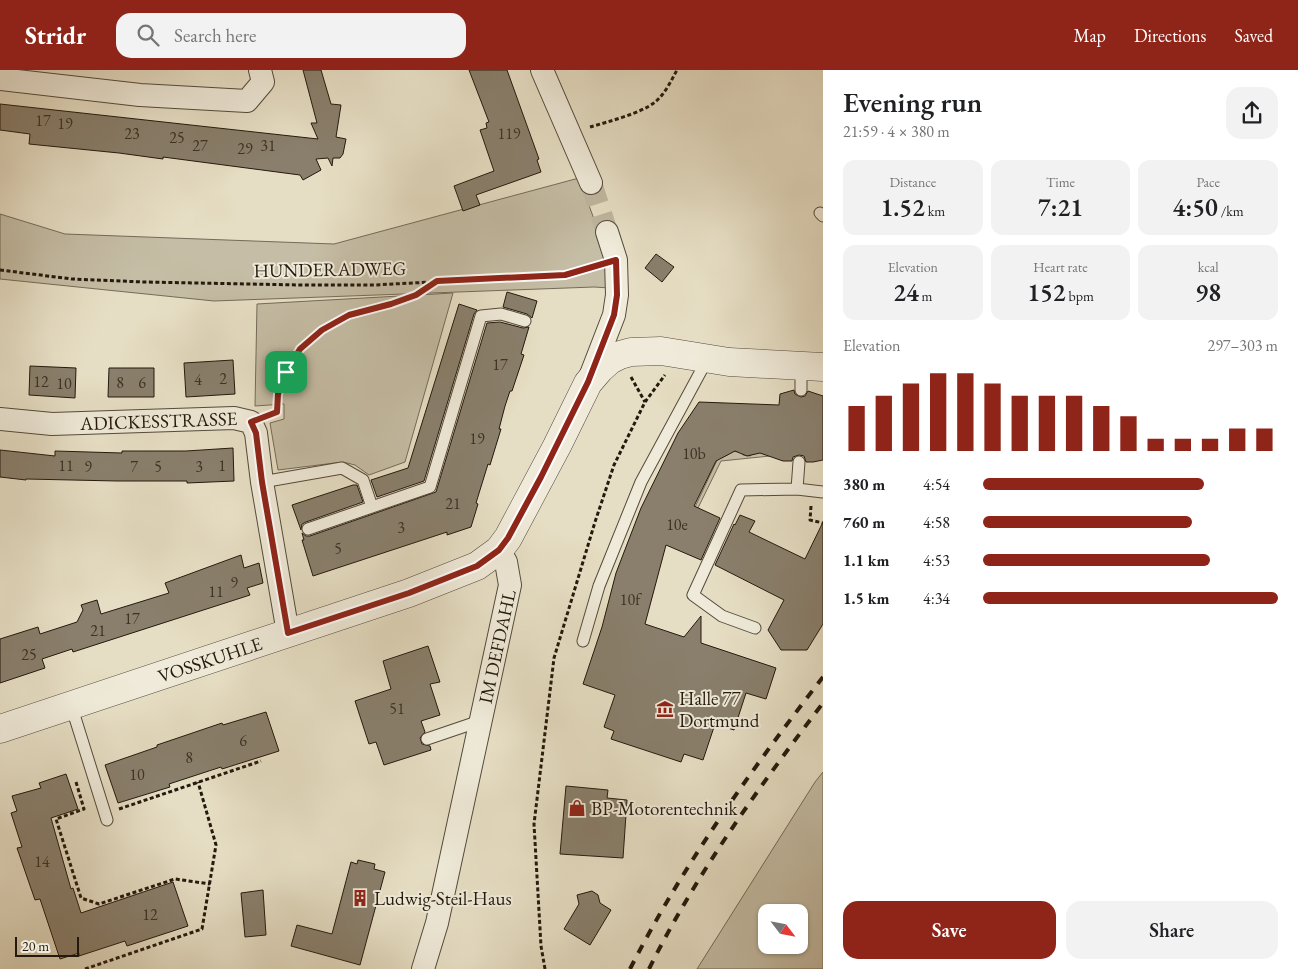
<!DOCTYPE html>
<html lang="en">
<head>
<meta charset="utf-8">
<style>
  :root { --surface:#fff; --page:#f2f2f2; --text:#202124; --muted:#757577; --accent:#8f2418 }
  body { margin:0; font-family:"EB Garamond",serif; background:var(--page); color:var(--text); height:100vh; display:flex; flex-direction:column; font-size:19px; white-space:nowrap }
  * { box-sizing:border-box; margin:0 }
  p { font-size:16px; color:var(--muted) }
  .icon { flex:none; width:28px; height:28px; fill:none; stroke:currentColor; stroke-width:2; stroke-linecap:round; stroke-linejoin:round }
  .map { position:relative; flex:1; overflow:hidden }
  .side { display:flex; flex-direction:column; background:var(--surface); width:475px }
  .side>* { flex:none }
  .needle { width:32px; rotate:122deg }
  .buttons { position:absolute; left:758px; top:834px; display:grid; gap:10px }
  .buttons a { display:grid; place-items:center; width:50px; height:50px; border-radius:10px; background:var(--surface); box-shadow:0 1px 4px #0004; font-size:25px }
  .scale { position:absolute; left:15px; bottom:12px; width:64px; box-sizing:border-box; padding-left:5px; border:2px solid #24190d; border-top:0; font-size:14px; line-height:18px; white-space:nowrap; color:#24190d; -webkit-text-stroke:4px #efead9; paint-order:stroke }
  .pin { position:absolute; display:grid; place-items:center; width:42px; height:42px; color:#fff; margin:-21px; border-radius:10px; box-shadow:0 2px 8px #0006 }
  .round { display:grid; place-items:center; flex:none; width:52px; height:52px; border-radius:15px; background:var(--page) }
  .head { display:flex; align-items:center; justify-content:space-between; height:85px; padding:0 20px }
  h1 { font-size:28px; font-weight:600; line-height:38px }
  .figures { display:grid; grid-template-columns:repeat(3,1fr); gap:8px; height:85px; padding:5px 20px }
  .figures div { display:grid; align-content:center; border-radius:12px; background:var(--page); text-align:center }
  .figures b { font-size:25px; font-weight:600 }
  .figures small { font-size:14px; font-weight:400 }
  .figures p { font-size:14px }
  .chart { height:140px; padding:10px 20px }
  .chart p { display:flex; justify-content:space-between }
  .chart svg { width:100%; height:90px; margin-top:5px; stroke:var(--accent); stroke-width:6 }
  .button { display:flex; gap:10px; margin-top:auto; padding:10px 20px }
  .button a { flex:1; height:58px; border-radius:15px; background:var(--accent); color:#fff; font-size:20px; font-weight:600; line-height:58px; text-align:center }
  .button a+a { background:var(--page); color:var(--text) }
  ul { padding:0 20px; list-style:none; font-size:16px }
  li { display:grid; grid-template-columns:80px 60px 1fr; align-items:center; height:38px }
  li i { height:12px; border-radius:6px; background:var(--accent) }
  header { display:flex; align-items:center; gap:30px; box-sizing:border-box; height:70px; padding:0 25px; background:var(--accent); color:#fff }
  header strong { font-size:24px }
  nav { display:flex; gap:28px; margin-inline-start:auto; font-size:18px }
  .search { width:350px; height:45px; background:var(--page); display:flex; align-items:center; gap:12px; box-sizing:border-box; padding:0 18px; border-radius:15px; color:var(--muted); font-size:19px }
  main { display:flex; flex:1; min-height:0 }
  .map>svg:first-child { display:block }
  .green { fill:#c5bda5; stroke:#746b59; fill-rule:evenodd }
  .building { fill:#897f6c; stroke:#24190d }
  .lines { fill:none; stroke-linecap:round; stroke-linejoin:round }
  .minor-tunnel { stroke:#bfb79f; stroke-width:22; stroke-dasharray:22 11; stroke-linecap:butt }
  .service-casing { stroke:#544a3b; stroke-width:13 }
  .minor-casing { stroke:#544a3b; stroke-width:24 }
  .tertiary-casing { stroke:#544a3b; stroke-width:29 }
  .path { stroke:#24190d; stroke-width:3; stroke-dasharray:4 2.5; stroke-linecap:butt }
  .service { stroke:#efead9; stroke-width:11 }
  .minor { stroke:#efead9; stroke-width:22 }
  .tertiary { stroke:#efead9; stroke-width:28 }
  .rail { stroke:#24190d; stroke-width:4; stroke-dasharray:9 9; stroke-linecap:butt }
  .route-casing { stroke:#fff; stroke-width:10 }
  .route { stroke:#8f2418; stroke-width:6 }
  .labels { text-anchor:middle; stroke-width:4; stroke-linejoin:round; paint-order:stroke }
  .number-label { font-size:16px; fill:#3d3225 }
  .street-label { font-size:19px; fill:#24190d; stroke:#efead9 }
  .poi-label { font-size:19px; fill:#24190d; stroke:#efead9; text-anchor:start }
</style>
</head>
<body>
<header>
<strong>Stridr</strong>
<div class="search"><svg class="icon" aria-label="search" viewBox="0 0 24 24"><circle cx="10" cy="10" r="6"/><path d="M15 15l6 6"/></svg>Search here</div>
<nav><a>Map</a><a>Directions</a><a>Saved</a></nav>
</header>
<main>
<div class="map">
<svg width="823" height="899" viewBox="0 0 823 899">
  <rect width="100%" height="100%" fill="#e6dec4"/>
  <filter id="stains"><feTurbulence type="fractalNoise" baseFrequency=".004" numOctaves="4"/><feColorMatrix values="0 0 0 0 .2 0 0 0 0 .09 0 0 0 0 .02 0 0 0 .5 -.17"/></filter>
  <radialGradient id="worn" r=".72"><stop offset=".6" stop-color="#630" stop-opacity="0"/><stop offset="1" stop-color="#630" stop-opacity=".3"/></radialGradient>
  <path class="green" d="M579,108L606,182L610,218L594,217L214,231L0,209V144L65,164L334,174Z
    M453,223L405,392L369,405L355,395L343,392L278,400L270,353L284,349V334L255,336L257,234Z
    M729,381L741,382L743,385L750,386L756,382L770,383V386L721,391L698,438L695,437L719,386L723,387L729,384Z
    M823,702V899H697L815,712ZM766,842H799V875H766Z"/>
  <path class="building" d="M303,0H321L331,34L341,35L336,67L346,69L343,84L340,88H333L332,96L328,88L316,89L321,100L303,110L300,105L163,87V89L119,83L29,74L30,64L0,60V34L318,69L311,53H317Z
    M469,0H507L539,89L537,90L541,102L476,125L480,135L463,141L454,116L494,101L480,60L487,58L486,53L489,52Z
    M656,184L674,197L662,212L645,198Z
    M507,222L537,231L532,248L527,244L503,237Z
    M459,234L477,240L474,244L424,411L377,427L371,410L408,398Z
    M500,252L523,258L529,257L521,284L524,285L512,321H510L505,336L499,359H501L490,395L488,394L476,433L478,434L471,457L447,465V462L313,506L302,470H304L302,463L306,466H310L436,422L487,253Z
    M233,290L235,324L186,327L184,293Z
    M30,296L76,298L75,328L29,325Z
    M109,298H154V327H108Z
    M794,320L795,324L801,327L805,326L808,321L823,326V390L813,392H806L804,386L799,385L793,387L792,391H783L760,383L747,386L735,381L716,391L694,436L720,448L701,490L666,475L645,554L684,567L701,546V573L776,598L766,629L746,623L734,660L715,654L703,690L684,684L681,692L611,669L614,661L604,657L615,625L583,614L602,557L616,503L641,438L678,363L699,332L779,335L780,324Z
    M233,378L234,411L187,413V411H117L26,409V410L0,407V380L55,386V381L122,383V381H186Z
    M353,415H357L363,432L306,452L302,454L301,460L292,435Z
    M740,445L755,451L749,462L805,489L823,452V554L807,580H781L768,560L784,530L715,495L734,454L735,455Z
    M241,485L244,498L259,493L263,513L247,518L250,525L73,582L72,579L42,589L45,598L0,613V569L38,557L40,564L77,552L83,540L81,535L97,530L101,544L169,523L165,513Z
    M428,576L440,612L430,614L440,645L421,651L425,662L420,668L422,674L430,676L431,680L384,695L376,672L369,674L355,631L391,619L383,591Z
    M266,642L279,681L222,699L221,697L169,714L170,717L118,733L105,695L157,677V675L222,653L223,655Z
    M66,704L78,739L51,748L71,819L73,818L81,843L173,812L188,856L127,876L125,871L79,886V883L60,889L40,829L35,830L17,778L22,777L11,743L17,741L12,726L41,718L39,713Z
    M566,716L608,720L607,728L627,730L623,788L560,784Z
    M358,790L375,794L374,799L385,802L360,895L291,876L297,855L332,864L351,792L357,794Z
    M263,820L266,865L245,867L241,823Z
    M592,821L598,825L600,833L611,840L590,875L564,859L579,834L577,825Z"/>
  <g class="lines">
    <path class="minor-tunnel" d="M591,113L607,162"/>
    <g class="service-casing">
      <path id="service" d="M820,143L823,146
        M801,295V320
        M262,412L342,398L363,410L372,437
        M797,419L799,392
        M308,459L430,417L481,246L501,244L525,251
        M755,558L722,546L693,525L741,420L797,419L823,422
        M583,571L599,516L641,412L708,288
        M71,635L107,750
        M427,669L480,651"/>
    </g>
    <g class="minor-casing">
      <g id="minor">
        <path d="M542,0L591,113"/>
        <path d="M0,9L140,25L247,31L263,12L260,0"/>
        <path d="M590,307L614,245L617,225L616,190L607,162"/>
        <path id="s1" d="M0,349L52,354L234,348L251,352L256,363L262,412L288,563"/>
        <path id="s2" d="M423,899L437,853L510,515L506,492L499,480"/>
      </g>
    </g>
    <g class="tertiary-casing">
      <g id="tertiary">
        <path id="s3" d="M0,659L409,523L477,496L499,480L508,468L557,376L588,313L600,299L610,290L620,285L631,282L661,281L729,292L823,297"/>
      </g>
    </g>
    <path class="path" d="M590,57C607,52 642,43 655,32C665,24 671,11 677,0
      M0,200L72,209L144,212L300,215H374L565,205L595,196
      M631,307L645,332
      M271,344L277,342C281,295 306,265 348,246C360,240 375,238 389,235C407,230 421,222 436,211
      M811,436L810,450L823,453
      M76,712L84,739L56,749L81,828L99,834L175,809L210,814
      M119,739L261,691
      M85,899L202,859L216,775L198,712
      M545,899L541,876L534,754L554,588L595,452L614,395L645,332L665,305"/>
    <use href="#service" class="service"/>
    <use href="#minor" class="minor"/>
    <use href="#tertiary" class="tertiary"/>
    <path class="rail" d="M630,899C683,795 751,700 823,607
      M649,899C696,804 759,717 823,633"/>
  </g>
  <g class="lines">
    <g class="route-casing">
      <path id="route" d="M616,190L617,225L614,245L588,312L541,407L508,468L499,480L477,496L409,523L288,563L262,412L256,363L251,352L277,342L278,324L286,302L300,279L322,260L349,245L391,234L416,225L437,211L565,205Z"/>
    </g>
    <use href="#route" class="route"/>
  </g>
  <defs>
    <g id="museum-bare" transform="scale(1.35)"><path d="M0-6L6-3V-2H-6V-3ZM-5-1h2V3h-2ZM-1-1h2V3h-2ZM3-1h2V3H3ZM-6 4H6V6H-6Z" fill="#8f2418" stroke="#efead9" stroke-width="2.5" paint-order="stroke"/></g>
    <g id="shop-bare" transform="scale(1.35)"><path d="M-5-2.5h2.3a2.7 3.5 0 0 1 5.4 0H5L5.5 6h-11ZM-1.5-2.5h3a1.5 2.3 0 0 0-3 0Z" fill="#8f2418" stroke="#efead9" stroke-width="2.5" paint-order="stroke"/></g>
    <g id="building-bare" transform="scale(1.35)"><path d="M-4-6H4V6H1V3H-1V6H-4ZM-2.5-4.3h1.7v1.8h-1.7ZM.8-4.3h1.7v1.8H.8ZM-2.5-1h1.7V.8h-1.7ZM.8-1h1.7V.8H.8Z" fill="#8f2418" stroke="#efead9" stroke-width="2.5" paint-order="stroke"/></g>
  </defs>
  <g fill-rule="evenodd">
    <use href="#museum-bare" x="665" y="639"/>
    <use href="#shop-bare" x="577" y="738"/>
    <use href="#building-bare" x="360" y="828"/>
  </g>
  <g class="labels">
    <g class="number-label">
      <text x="43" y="56">17</text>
      <text x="65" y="59">19</text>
      <text x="132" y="69">23</text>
      <text x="509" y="69">119</text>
      <text x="177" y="73">25</text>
      <text x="200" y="81">27</text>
      <text x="268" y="81">31</text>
      <text x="245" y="84">29</text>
      <text x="500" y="300">17</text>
      <text x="223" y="314">2</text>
      <text x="198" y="315">4</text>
      <text x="41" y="317">12</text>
      <text x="120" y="318">8</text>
      <text x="142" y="318">6</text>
      <text x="64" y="319">10</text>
      <text x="477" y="374">19</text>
      <text x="694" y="389">10b</text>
      <text x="66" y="401">11</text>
      <text x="222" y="401">1</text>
      <text x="88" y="402">9</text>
      <text x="134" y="402">7</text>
      <text x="158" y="402">5</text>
      <text x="199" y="402">3</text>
      <text x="453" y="439">21</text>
      <text x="677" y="460">10e</text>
      <text x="401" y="463">3</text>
      <text x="338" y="484">5</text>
      <text x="234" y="518">9</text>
      <text x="216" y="527">11</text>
      <text x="630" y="535">10f</text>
      <text x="132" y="554">17</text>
      <text x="98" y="566">21</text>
      <text x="29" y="590">25</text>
      <text x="397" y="644">51</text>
      <text x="243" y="676">6</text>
      <text x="189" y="693">8</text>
      <text x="137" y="710">10</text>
      <text x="42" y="797">14</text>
      <text x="150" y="850">12</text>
    </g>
    <g class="street-label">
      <text transform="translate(330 199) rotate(-1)" y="7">HUNDERADWEG</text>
      <text dy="7" stroke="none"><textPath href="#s1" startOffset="159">ADICKESSTRASSE</textPath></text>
      <text dy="7" stroke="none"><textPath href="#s2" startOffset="331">IM DEFDAHL</textPath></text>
      <text dy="7" stroke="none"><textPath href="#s3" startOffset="221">VOSSKUHLE</textPath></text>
    </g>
    <g class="poi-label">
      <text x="679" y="635">Halle 77<tspan x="679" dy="22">Dortmund</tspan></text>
      <text x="591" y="745">BP-Motorentechnik</text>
      <text x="374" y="835">Ludwig-Steil-Haus</text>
    </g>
  </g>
  <rect width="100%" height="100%" filter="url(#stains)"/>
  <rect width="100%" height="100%" fill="url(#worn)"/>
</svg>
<div class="buttons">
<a><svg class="needle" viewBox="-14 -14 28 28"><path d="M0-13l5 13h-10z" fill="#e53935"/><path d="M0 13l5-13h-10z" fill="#757577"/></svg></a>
</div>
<div class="scale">20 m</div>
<div class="pin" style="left:286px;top:302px;background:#1e9e55"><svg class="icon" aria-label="arrive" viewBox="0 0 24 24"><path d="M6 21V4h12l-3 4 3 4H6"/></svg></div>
</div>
<section class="side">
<div class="head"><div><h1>Evening run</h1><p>21:59 · 4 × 380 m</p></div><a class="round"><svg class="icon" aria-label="share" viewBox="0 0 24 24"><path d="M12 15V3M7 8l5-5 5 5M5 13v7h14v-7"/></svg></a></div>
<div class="figures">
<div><p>Distance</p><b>1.52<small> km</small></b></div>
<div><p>Time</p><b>7:21</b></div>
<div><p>Pace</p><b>4:50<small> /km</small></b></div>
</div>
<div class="figures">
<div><p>Elevation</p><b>24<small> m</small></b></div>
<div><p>Heart rate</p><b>152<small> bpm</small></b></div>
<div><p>kcal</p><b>98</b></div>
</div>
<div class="chart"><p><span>Elevation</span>297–303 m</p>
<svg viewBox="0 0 160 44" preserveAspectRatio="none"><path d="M5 44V22M15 44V17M25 44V11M35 44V6M45 44V6M55 44V11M65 44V17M75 44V17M85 44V17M95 44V22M105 44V27M115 44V38M125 44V38M135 44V38M145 44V33M155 44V33"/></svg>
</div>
<ul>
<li><b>380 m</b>4:54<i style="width:75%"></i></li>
<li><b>760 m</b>4:58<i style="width:71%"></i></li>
<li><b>1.1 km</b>4:53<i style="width:77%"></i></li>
<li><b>1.5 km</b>4:34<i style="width:100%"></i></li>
</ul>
<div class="button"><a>Save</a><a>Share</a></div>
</section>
</main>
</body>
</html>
